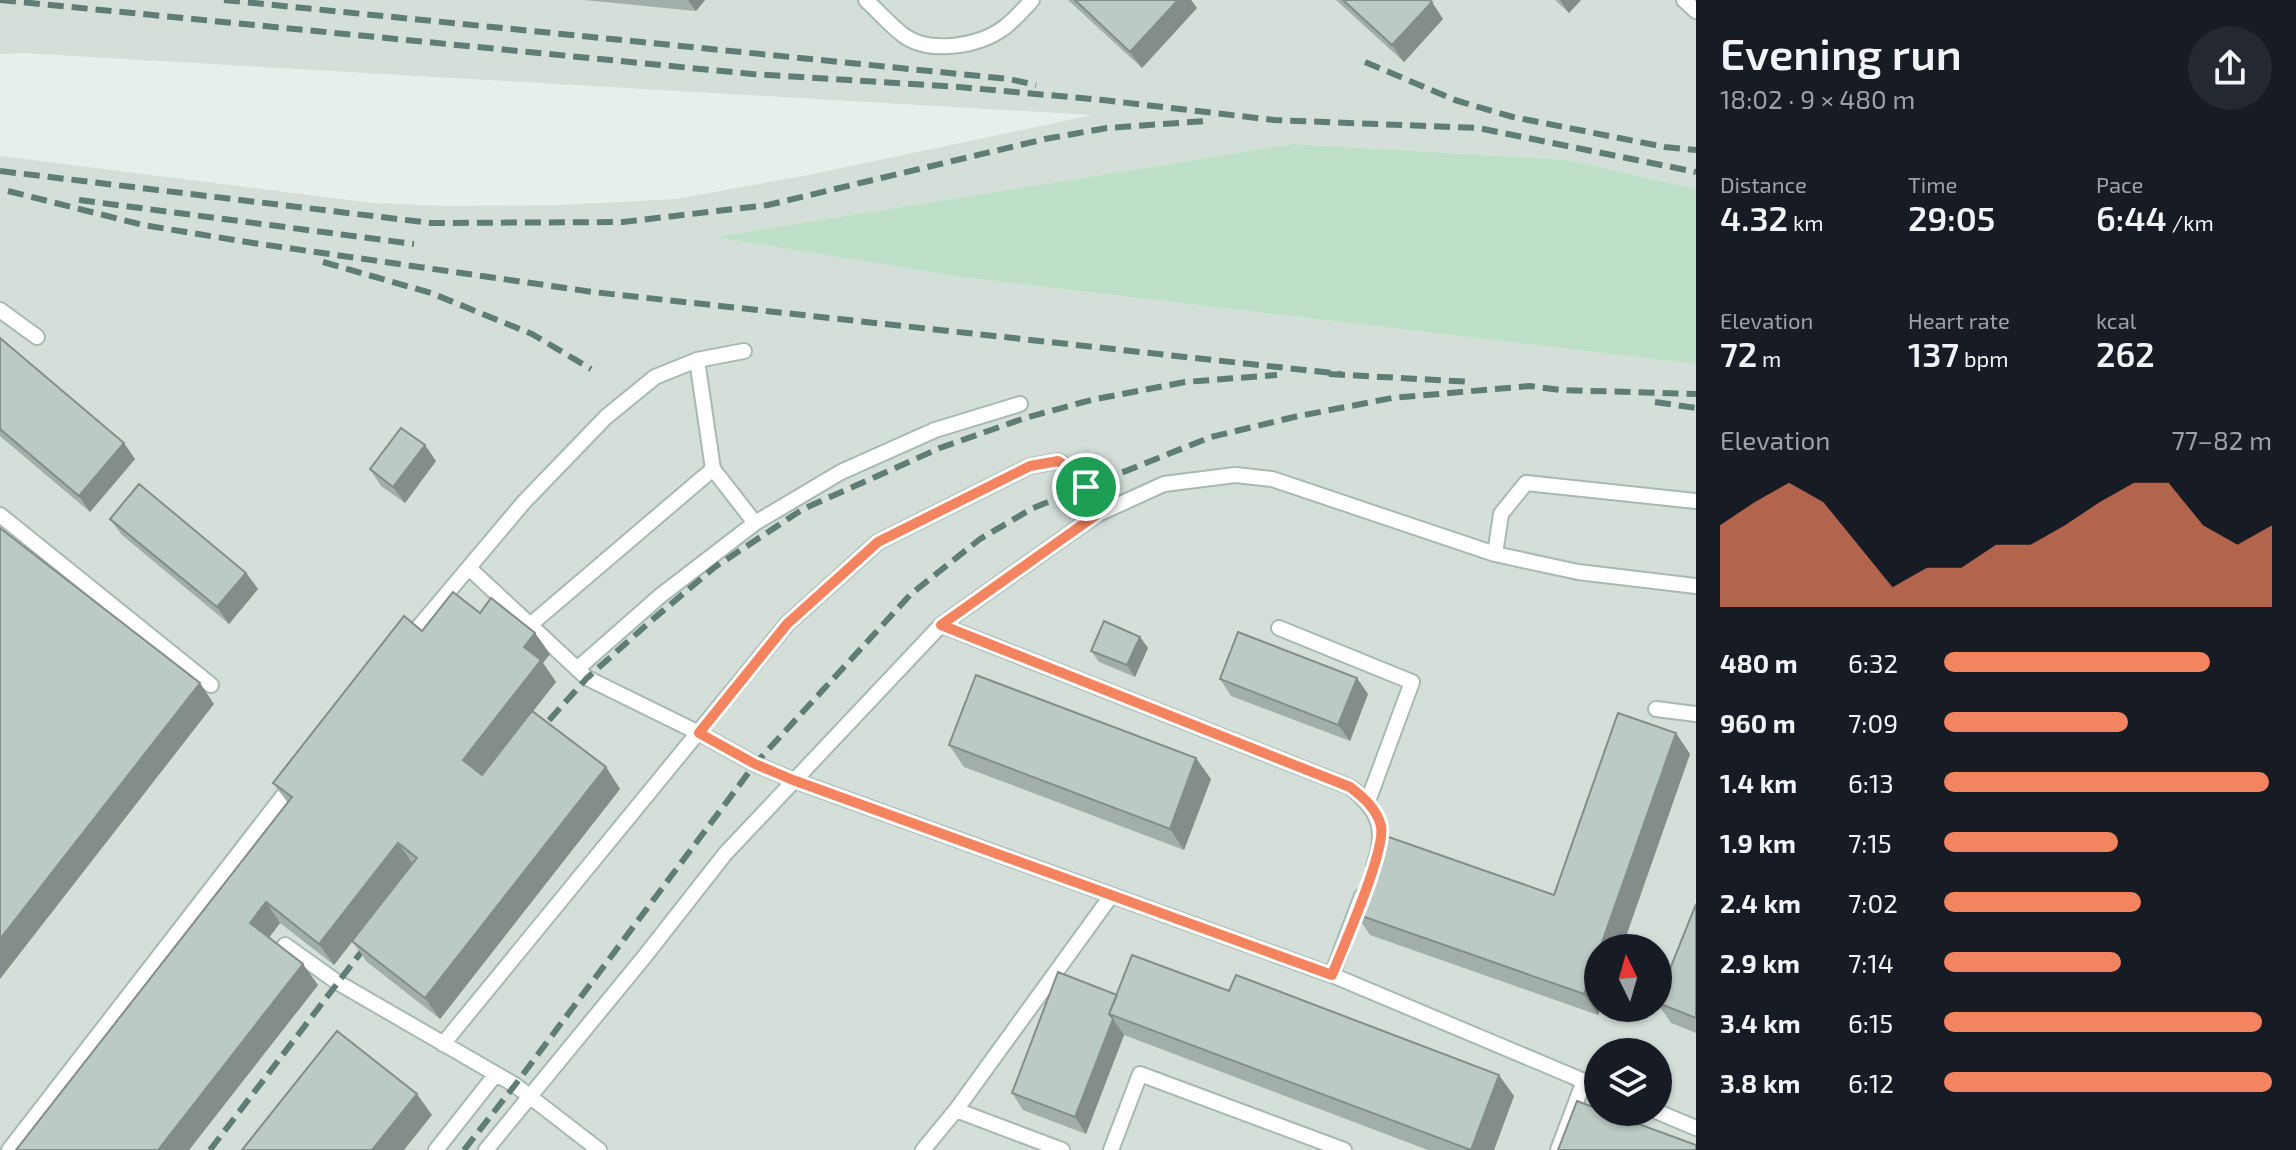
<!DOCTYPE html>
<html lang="en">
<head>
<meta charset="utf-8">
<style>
  :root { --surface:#171b24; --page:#242831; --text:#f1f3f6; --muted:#9ea1a6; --accent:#f4845f }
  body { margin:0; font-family:"Exo 2",sans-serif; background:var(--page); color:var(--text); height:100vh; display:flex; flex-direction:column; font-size:30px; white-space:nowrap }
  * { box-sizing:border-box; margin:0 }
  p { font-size:26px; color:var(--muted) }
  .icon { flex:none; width:44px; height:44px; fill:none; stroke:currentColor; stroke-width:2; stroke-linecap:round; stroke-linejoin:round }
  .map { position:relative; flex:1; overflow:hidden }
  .side { display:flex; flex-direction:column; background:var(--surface); width:600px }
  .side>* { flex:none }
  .needle { width:52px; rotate:355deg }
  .fabs { position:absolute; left:1584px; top:934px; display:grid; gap:16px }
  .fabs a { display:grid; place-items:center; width:88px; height:88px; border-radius:50%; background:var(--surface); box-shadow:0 2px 6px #0004; font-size:40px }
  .pin { position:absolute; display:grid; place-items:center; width:68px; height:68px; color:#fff; margin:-34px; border:4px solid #fff; border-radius:50%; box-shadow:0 2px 8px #0007 }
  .round { display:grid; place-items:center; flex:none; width:84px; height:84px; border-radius:42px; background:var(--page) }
  .summary { display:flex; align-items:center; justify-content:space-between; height:136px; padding:0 24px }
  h1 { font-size:44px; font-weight:600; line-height:60px }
  .stats { display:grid; grid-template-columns:repeat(3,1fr); gap:12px; height:136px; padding:8px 24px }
  .stats div { display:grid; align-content:center }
  .stats b { font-size:34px; font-weight:600 }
  .stats small { font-size:22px; font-weight:400 }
  .stats p { font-size:22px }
  .chart { height:224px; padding:16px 24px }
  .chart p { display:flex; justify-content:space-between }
  .chart svg { width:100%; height:144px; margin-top:8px; fill:var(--accent); opacity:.7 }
  ul { padding:0 24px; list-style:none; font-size:26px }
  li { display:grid; grid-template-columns:128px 96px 1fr; align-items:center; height:60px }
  li i { height:20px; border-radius:10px; background:var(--accent) }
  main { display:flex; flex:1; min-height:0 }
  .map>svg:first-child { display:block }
  .built { fill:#d4dfda; fill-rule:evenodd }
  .green { fill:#bfe0c8 }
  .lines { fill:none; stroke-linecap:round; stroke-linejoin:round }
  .lane-casing { stroke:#a8b8b2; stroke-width:18 }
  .lane { stroke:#fff; stroke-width:14 }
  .rail { stroke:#5f7d75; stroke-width:6; stroke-dasharray:16 8; stroke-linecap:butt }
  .wall { fill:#a1aea9 }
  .shaded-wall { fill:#838d89 }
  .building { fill:#bbcac4; stroke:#838d89; stroke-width:2 }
  .route-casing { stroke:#fff; stroke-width:16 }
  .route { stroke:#f4845f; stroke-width:10 }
</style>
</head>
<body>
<main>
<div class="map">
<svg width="1696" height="1150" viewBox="0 0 1696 1150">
  <rect width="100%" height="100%" fill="#e6efeb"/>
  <path class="built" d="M0,0H1696V189L1568,160L1294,144L719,237L961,277L1696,364V1150H0V156L372,203L445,206L564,205L676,199L808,175L1093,115L23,53L0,54ZM1598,948H1658V1008H1598ZM1598,1052H1658V1112H1598Z"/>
  <path class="green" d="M1294,144L1568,160L1696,189V364L961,277L716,237Z"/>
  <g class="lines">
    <g class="lane-casing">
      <path id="lane" d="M866,0C878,11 890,25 903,35C930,55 980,46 1005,27C1015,19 1024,9 1032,0
        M1684,0L1696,11
        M0,310L37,337
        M697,360L713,469L755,523
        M0,515L211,685
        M1495,554L1501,514L1526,483L1696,501
        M469,568L587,678L699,733L755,764L793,780L1332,975L1598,1087
        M530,625L713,469
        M941,625L1350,787C1379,809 1387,830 1374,866
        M1279,628L1412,682L1368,801
        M406,642L524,502L606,417L655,377L697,360L744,351
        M577,669L660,596L755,523L841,472L935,430L1020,404
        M1656,709L1696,714
        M285,945L337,982L515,1085L599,1150
        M1332,975L1362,896
        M443,1044L787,624L878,542L1030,466L1058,461C1086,478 1086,486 1096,515
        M956,1110L1062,1150
        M1658,1112L1696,1128
        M9,1150L293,783
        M436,1150L496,1074
        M486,1150L645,956L725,854L941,625L1096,515L1164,484L1235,475L1272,479L1495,554L1578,572L1696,586
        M923,1150L956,1110L1111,896
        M1111,1150L1140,1074L1344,1150
        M1558,1150L1584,1081"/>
    </g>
    <use href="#lane" class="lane"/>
    <path class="rail" d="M0,0L752,74L959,87L1103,100L1274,120L1478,128L1696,172
      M224,0L1009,79L1036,85
      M1365,62L1455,100L1513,117L1665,147L1696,150
      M0,171L431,223L623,222L768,205L1045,139L1107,128L1206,121
      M8,191L143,225L253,243L593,292L1341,374
      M79,200L414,244
      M323,262L431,293L532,334L591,369
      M1329,374L1472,382
      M1655,402L1696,408
      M533,738L587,678L652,620L715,567L803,509L940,448L1025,418L1091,400L1185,382L1277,375
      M210,1150L375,934
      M464,1150L515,1085L755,764L911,594L980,539L1033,508L1211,437L1294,417L1392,398L1530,386L1560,390L1696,394"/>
  </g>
  <path class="wall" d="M584,0H705L696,11Z
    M1068,0H1191L1197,8L1142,68Z
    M1336,0H1429L1443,19L1404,62Z
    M1555,0H1581L1569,13Z
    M0,338L135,459L90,512L0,436Z
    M436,461L405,503L381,486L370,469Z
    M110,519L246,573L258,589L229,624L122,535Z
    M480,613L535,633L550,654L543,663L556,682L533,711L606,767L620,789L440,1019L367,962L352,941L334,965L280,923L269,938L318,985L189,1150H16L288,803L273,783L422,631Z
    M1140,637L1148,648L1135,677L1099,662L1091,651Z
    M1220,679L1368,694L1350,741L1231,696Z
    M949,745L1211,779L1184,850L964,767Z
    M1690,754L1598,1015L1370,935L1356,914L1554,895Z
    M1696,904V1033L1671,1023L1658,1004V999Z
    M1117,995L1514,1096L1494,1150H1428L1124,1035L1086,1134L1023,1110L1012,1093Z"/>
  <path class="shaded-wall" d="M688,0H705L696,11Z
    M1178,0H1191L1197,8L1142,68L1130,52Z
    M1560,0H1581L1569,13Z
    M1432,2L1443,19L1404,62L1392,45Z
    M124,443L135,459L90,512L79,496Z
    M425,445L436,461L405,503L393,487Z
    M246,573L258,589L229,624L217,607Z
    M535,633L550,654L543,663L556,682L478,781L463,760L524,647Z
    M1140,637L1148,648L1135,677L1127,665Z
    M1357,678L1368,694L1350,741L1338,725Z
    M200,683L214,704L0,979V939Z
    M1676,733L1690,754L1622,948H1600Z
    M1196,758L1211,779L1184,850L1170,829Z
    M606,767L620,789L440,1019L425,998Z
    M398,843L413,864L334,965L319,944Z
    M266,902L280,923L264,944L250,923Z
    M1598,953V1008H1601L1598,1015L1584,994Z
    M303,964L318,985L189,1150H158Z
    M1113,1019L1124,1035L1086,1134L1075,1117Z
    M1499,1075L1514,1096L1494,1150H1471Z
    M417,1094L432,1115L404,1150H372Z"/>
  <path class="building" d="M1075,0H1178L1130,52Z
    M1343,0H1429L1432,2L1392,45Z
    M0,338L124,443L79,496L0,429Z
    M401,428L425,445L393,487L370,469Z
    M139,484L246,573L217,607L110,519Z
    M0,528L200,683L0,939Z
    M453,592L480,613L491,598L535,633L524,647L541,660L463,760L482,775L532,711L606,767L425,998L352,941L417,858L398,843L319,944L266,902L250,923L303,964L158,1150H16L292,797L273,783L404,616L422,631Z
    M1104,621L1140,637L1127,665L1091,651Z
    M1238,632L1357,678L1338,725L1220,679Z
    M976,675L1196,758L1170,829L949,745Z
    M1618,713L1676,733L1600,948H1598V953L1584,994L1356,914L1383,835L1554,895Z
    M1696,904V1018L1658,1003V999Z
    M1132,955L1229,991L1236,975L1499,1075L1471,1150L1109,1014Z
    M1058,972L1117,995L1109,1014L1113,1019L1075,1117L1012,1093Z
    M337,1031L417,1094L372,1150H242Z
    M1577,1101L1598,1109V1112H1606L1696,1145V1150H1558Z"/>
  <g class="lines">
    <g class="route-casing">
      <path id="route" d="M1058,461C1086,478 1086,486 1096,515L941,625L1350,787C1363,797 1377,809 1381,826C1386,851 1343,947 1332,975L793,780L755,764L699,733L787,624L878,542L1030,466Z"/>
    </g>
    <use href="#route" class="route"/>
  </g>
</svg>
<div class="fabs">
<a><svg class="needle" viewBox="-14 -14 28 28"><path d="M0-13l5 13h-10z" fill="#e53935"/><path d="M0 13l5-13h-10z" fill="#9ea1a6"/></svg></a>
<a><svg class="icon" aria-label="layers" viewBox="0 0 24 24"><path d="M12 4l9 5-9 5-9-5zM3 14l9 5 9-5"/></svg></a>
</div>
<div class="pin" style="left:1086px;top:487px;background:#1e9e55"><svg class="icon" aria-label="arrive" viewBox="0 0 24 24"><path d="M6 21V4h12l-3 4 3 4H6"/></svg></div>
</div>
<section class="side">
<div class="summary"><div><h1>Evening run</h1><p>18:02 · 9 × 480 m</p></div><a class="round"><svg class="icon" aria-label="share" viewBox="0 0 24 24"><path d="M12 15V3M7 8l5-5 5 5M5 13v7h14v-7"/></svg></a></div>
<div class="stats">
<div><p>Distance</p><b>4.32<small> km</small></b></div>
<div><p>Time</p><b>29:05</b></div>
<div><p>Pace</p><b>6:44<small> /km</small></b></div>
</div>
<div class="stats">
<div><p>Elevation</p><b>72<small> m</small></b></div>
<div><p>Heart rate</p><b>137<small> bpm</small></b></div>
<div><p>kcal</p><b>262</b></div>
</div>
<div class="chart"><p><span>Elevation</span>77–82 m</p>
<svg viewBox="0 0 160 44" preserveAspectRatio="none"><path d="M0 44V19L10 12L20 6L30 12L40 25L50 38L60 32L70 32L80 25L90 25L100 19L110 12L120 6L130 6L140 19L150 25L160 19V44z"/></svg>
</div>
<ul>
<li><b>480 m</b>6:32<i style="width:81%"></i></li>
<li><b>960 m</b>7:09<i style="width:56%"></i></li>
<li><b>1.4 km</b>6:13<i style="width:99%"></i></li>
<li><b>1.9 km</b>7:15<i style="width:53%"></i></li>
<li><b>2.4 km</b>7:02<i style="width:60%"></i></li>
<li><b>2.9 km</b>7:14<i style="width:54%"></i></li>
<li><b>3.4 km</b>6:15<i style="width:97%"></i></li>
<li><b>3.8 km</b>6:12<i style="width:100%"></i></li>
</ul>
</section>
</main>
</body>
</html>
